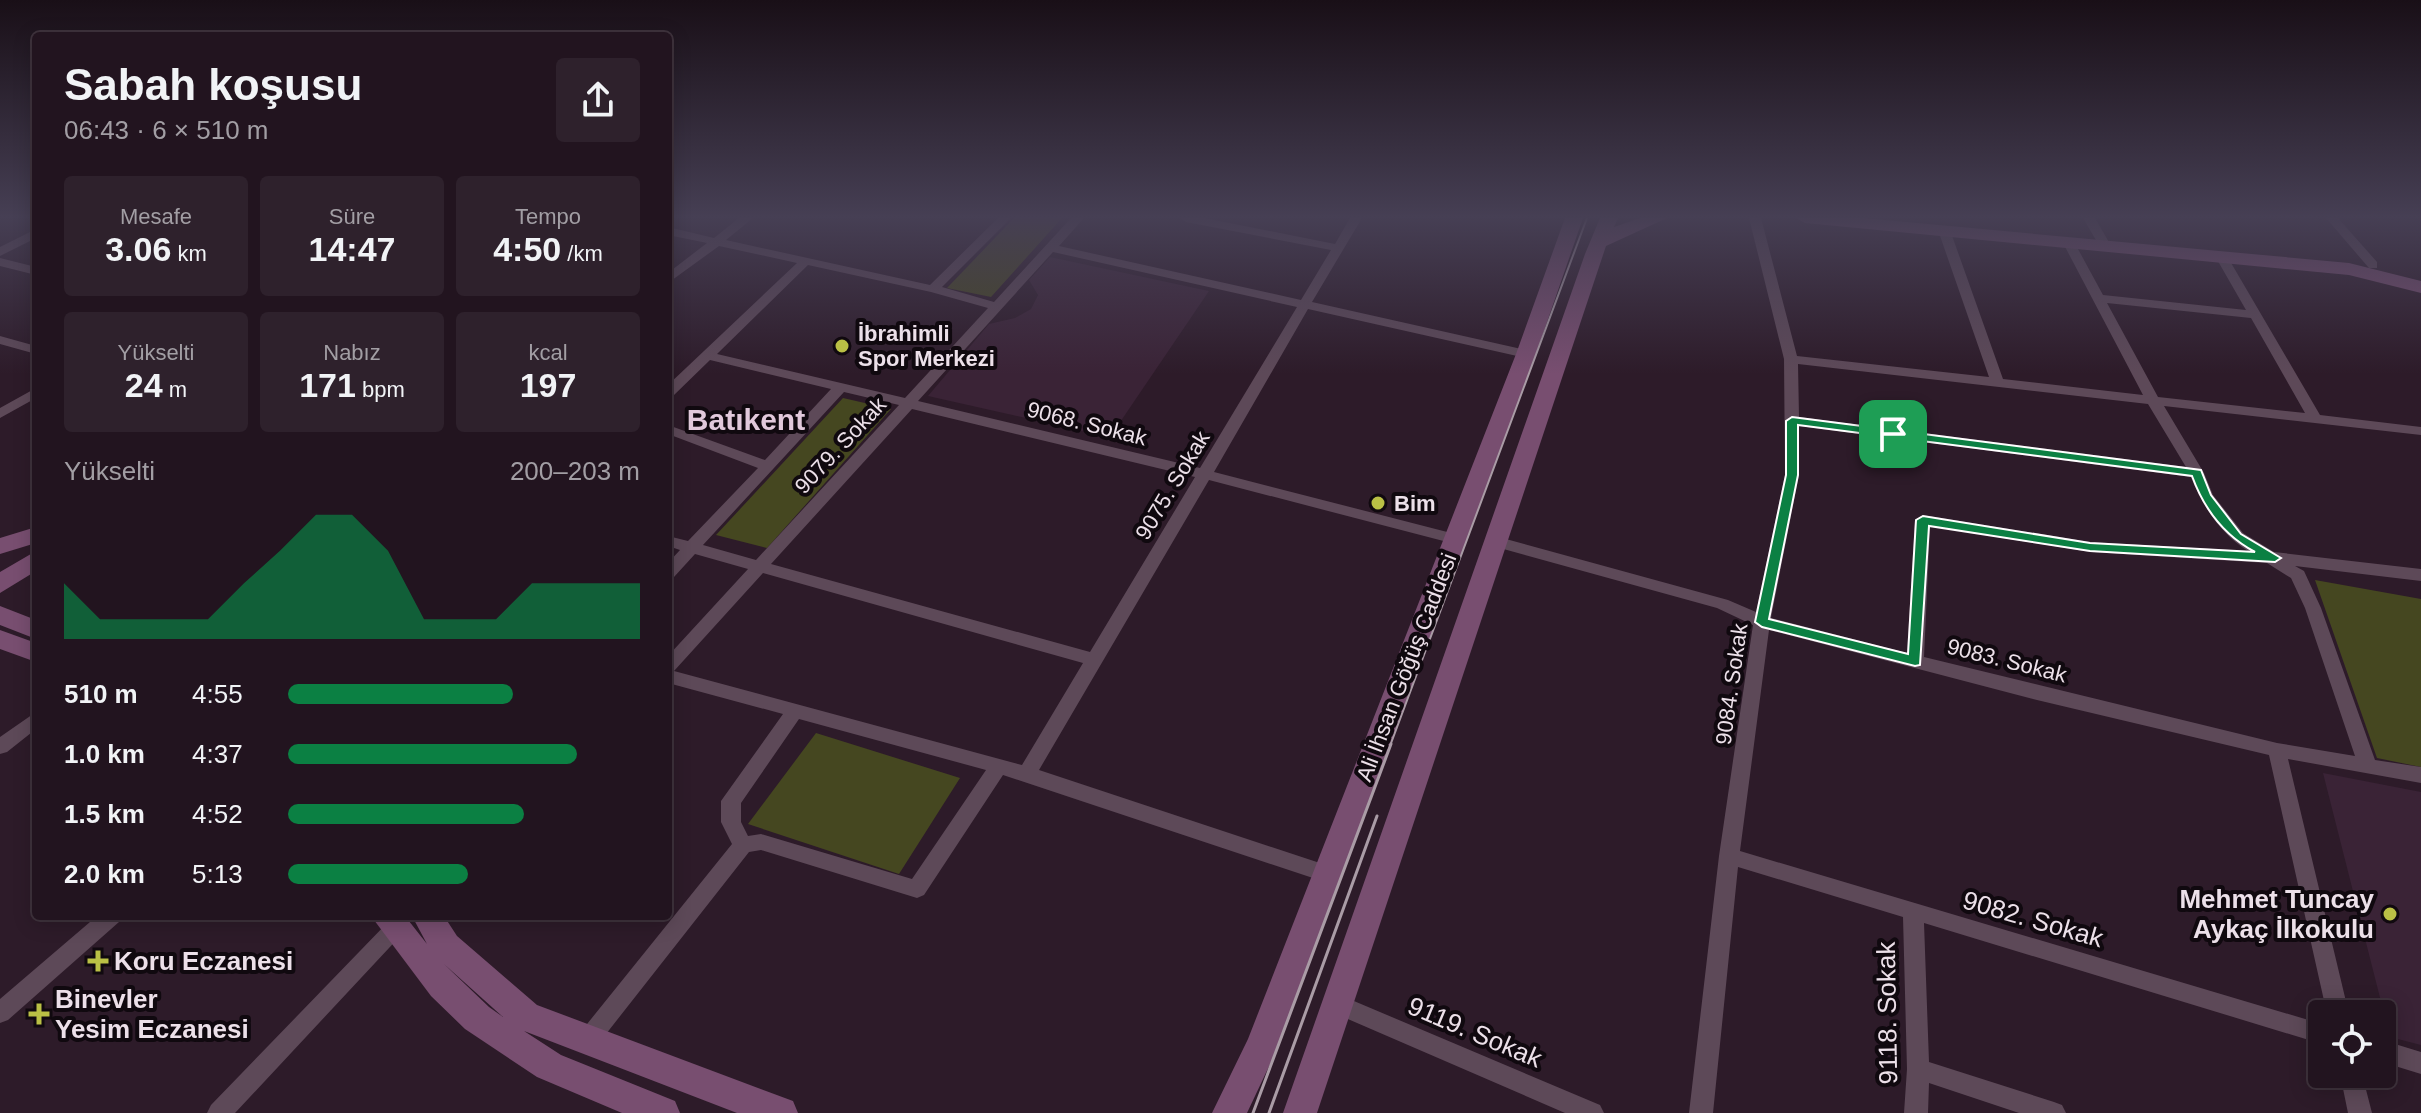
<!DOCTYPE html>
<html lang="tr">
<head>
<meta charset="utf-8">
<style>
  :root { --surface:#22141f; --page:#2e212c; --text:#f1f3f6; --muted:#a29ea4; --line:#3f333d; --accent:#0b8043 }
  body { margin:0; font-family:Arial,sans-serif; background:var(--page); color:var(--text); height:100vh; display:flex; flex-direction:column; font-size:30px; white-space:nowrap }
  * { box-sizing:border-box; margin:0 }
  p { font-size:26px; color:var(--muted) }
  .icon { flex:none; width:44px; height:44px; fill:none; stroke:currentColor; stroke-width:2; stroke-linecap:round; stroke-linejoin:round }
  .map { position:relative; flex:1; overflow:hidden }
  .panel { position:absolute; left:32px; top:32px; width:640px; height:888px; display:flex; flex-direction:column; background:var(--surface); border-radius:8px; box-shadow:0 4px 20px #0003,0 0 0 2px var(--line) }
  .panel>* { flex:none }
  .buttons { position:absolute; left:2308px; top:1000px; display:grid; gap:16px }
  .buttons a { display:grid; place-items:center; width:88px; height:88px; border-radius:8px; background:var(--surface); box-shadow:0 4px 20px #0003,0 0 0 2px var(--line); font-size:40px }
  .pin { position:absolute; display:grid; place-items:center; width:68px; height:68px; color:#fff; margin:-34px; border-radius:16px; box-shadow:0 4px 12px #0006 }
  .round { display:grid; place-items:center; flex:none; width:84px; height:84px; border-radius:8px; background:var(--page) }
  .summary { display:flex; align-items:center; justify-content:space-between; height:136px; padding:0 32px }
  h1 { font-size:44px; font-weight:800; line-height:60px }
  .figures { display:grid; grid-template-columns:repeat(3,1fr); gap:12px; height:136px; padding:8px 32px }
  .figures div { display:grid; align-content:center; border-radius:8px; background:var(--page); text-align:center }
  .figures b { font-size:34px; font-weight:800 }
  .figures small { font-size:22px; font-weight:400 }
  .figures p { font-size:22px }
  .chart { height:224px; padding:16px 32px }
  .chart p { display:flex; justify-content:space-between }
  .chart svg { width:100%; height:144px; margin-top:8px; fill:var(--accent); opacity:.7 }
  ul { padding:0 32px; list-style:none; font-size:26px }
  li { display:grid; grid-template-columns:128px 96px 1fr; align-items:center; height:60px }
  li i { height:20px; border-radius:10px; background:var(--accent) }
  .map>svg:first-child { display:block }
  .built { fill:#3a2336 }
  .green { fill:#454720 }
  .lines { fill:none; stroke-linecap:round; stroke-linejoin:round }
  .street { fill:#5d4958; fill-rule:evenodd }
  .secondary { fill:#784e70; fill-rule:evenodd }
  .tram-far1 { stroke:#aa9ca6; stroke-width:2 }
  .tram { stroke:#aa9ca6; stroke-width:3 }
  .route { fill:#0b8043; stroke:#fff; stroke-width:2; fill-rule:evenodd }
  .poi-dot { fill:#bac045; stroke:#10090f; stroke-width:3 }
  .labels { text-anchor:middle; stroke-width:8; stroke-linejoin:round; paint-order:stroke }
  .poi-label { font-size:22px; font-weight:bold; fill:#ece0e9; stroke:#10090f; text-anchor:start }
  .street-label { font-size:22px; fill:#ece0e9; stroke:#10090f }
  .near-poi-label { font-size:26px; font-weight:bold; fill:#ece0e9; stroke:#10090f; text-anchor:start }
  .near-street-label { font-size:26px; fill:#ece0e9; stroke:#10090f }
  .district-label { font-size:30px; font-weight:bold; fill:#e1c9db; stroke:#10090f }
</style>
</head>
<body>
<div class="map">
<svg width="2421" height="1113" viewBox="0 0 2421 1113">
  <rect width="100%" height="100%" fill="#2d1b29"/>
  <path class="built" d="M1050,257L1209,291L1110,437L928,396L989,324L1015,318L1031,309L1038,295L1029,280Z
    M2323,773L2421,792V1045L2390,1037Z"/>
  <path class="green" d="M1014,218H1062L991,297L947,288Z
    M843,398L891,409L767,548L716,535Z
    M2315,580L2421,599V767L2377,758Z
    M816,733L960,778L899,874L748,824Z"/>
  <g class="lines">
    <path class="street" d="M739,218H753L726,240L930,285L998,218H1011L942,287L994,302L1071,218H1084L1059,246L1301,300L1331,250L1186,222L1180,218H1204L1335,244L1350,218H1362L1312,302L1531,351L1533,354L1526,358L1308,309L1214,472L1455,534L1463,539L1455,544L1209,480L1039,770L1335,868L1338,874L1335,880L1328,883L1003,775L924,895L917,898L761,850L749,852L595,1048L587,1051L579,1048L576,1041L579,1034L732,844L721,822V801L783,714L668,683V656L748,569L695,554L674,577L668,579V563L680,550L668,546V536L688,541L758,468L668,434V425L765,460L831,389L710,360L673,396L668,397V385L797,263L719,246L668,283V273L707,243L668,235V227L714,238ZM1053,252L1297,307L1200,468L918,401ZM808,265L931,292L988,308L905,398L717,354ZM844,392L899,405L756,560L703,545ZM912,409L1195,477L1090,652L771,564ZM763,573L1083,663L1022,765L674,671ZM799,719L986,770L912,879L761,834L748,836L741,822V803Z
      M1749,218H1761L1797,356L1989,377L1938,230L1944,226L1950,230L2003,379L2143,395L2062,241L2064,238H2072L2103,295L2246,310L2215,256L2221,252L2227,256L2320,415L2421,427V435L2164,406L2204,473L2213,495L2243,533L2274,552L2421,569V581L2295,566L2304,571L2321,608L2375,760L2421,767V783L2288,759L2349,1014H2327L2269,755L2037,700L1769,630L1740,851L2322,1024V1044L1924,923L1929,1062L2054,1102L2062,1105L2066,1113H2019L1929,1083L1928,1113H1904L1907,1069L1903,917L1738,867L1713,1113H1689L1719,856L1753,625L1717,608L1489,545L1487,541L1495,536L1728,600L1756,612L1785,475L1784,359ZM2107,303L2251,318L2305,413L2158,397ZM1798,364L2148,404L2186,467L1799,417ZM1799,426L2191,477C2202,506 2221,534 2248,551L2090,542L1923,515L1915,520L1907,653L1771,618L1799,475ZM1930,526L2090,552L2267,563L2291,578L2305,608L2355,756L2277,743L1924,657Z
      M2083,218H2095L2110,244L2108,247H2100Z
      M2326,218H2338L2377,262V268H2369Z
      M36,229V238L0,256V247Z
      M0,258L36,267V275L0,266Z
      M0,336L36,346V354L0,344Z
      M36,388V398L0,418V408Z
      M36,712V729L7,752L0,754V737Z
      M97,916H122L119,922L8,1020L0,1023V999Z
      M396,918L403,921L406,927L403,933L235,1113H207L211,1105L389,921Z
      M1335,993L1600,1105L1604,1113H1565L1327,1010L1324,1003L1327,996Z
      M2382,1040L2421,1052V1074L2382,1062Z
      M2340,1074H2362L2372,1113H2348Z"/>
    <path class="secondary" d="M1565,218H1583L1536,354L1279,1045L1247,1113H1212L1248,1039L1516,354Z
      M1600,218H1618L1614,227L1640,218H1667L1606,246L1317,1113H1283L1585,254Z
      M1796,218H1863L2349,263L2421,281V293L2349,275L1805,223Z
      M36,527V543L0,554V538Z
      M36,551V571L0,593V572Z
      M0,606L36,620V639L0,625Z
      M0,630L36,643V662L0,649Z
      M371,916H405L427,944L412,916H444L457,936L537,1005L793,1101L798,1113H737L524,1031L561,1055L675,1101L680,1113H622L537,1077L465,1029L431,996ZM444,964L503,1017L489,1007Z"/>
    <path class="tram-far1" d="M1390,746L1587,218"/>
    <path class="tram" d="M1253,1113L1391,744
      M1269,1113L1377,816"/>
  </g>
  <linearGradient id="sky" x2="0" y2="1"><stop stop-color="#190f17"/><stop offset="0.58" stop-color="#463f54"/><stop offset="1" stop-color="#463f54" stop-opacity="0"/></linearGradient>
  <rect width="2421" height="374" fill="url(#sky)"/>
  <path class="route" d="M1792,417L2201,470L2211,495L2241,534L2281,558L2275,562L2090,551L1929,526L1920,665L1915,666L1762,627L1755,622L1786,475V421ZM1798,425L2192,476C2204,509 2225,536 2255,552L2090,543L1923,516L1916,520L1908,654L1769,619L1798,475Z"/>
  <g class="poi-dot">
    <circle cx="842" cy="346" r="8"/>
    <circle cx="1378" cy="503" r="8"/>
    <circle cx="2390" cy="914" r="8"/>
    <path d="M94 949h8v8h8v8h-8v8h-8v-8h-8v-8h8z"/>
    <path d="M35 1002h8v8h8v8h-8v8h-8v-8h-8v-8h8z"/>
  </g>
  <g class="labels">
    <g class="poi-label">
      <text x="858" y="341">İbrahimli<tspan x="858" dy="25">Spor Merkezi</tspan></text>
      <text x="1394" y="511">Bim</text>
    </g>
    <g class="street-label">
      <text transform="translate(1087 423) rotate(14)" y="8">9068. Sokak</text>
      <text transform="translate(840 445) rotate(-47)" y="8">9079. Sokak</text>
      <text transform="translate(1172 485) rotate(-59)" y="8">9075. Sokak</text>
      <text transform="translate(2007 660) rotate(14)" y="8">9083. Sokak</text>
      <text transform="translate(1406 667) rotate(-69)" y="8">Ali İhsan Göğüş Caddesi</text>
      <text transform="translate(1731 684) rotate(-82)" y="8">9084. Sokak</text>
    </g>
    <g class="near-poi-label">
      <text x="2374" y="908" text-anchor="end">Mehmet Tuncay<tspan x="2374" dy="30">Aykaç İlkokulu</tspan></text>
      <text x="114" y="970">Koru Eczanesi</text>
      <text x="55" y="1008">Binevler<tspan x="55" dy="30">Yesim Eczanesi</tspan></text>
    </g>
    <g class="near-street-label">
      <text transform="translate(2033 919) rotate(16)" y="9">9082. Sokak</text>
      <text transform="translate(1887 1013) rotate(-91)" y="9">9118. Sokak</text>
      <text transform="translate(1475 1032) rotate(23)" y="9">9119. Sokak</text>
    </g>
    <g class="district-label">
      <text x="746" y="430">Batıkent</text>
    </g>
  </g>
</svg>
<div class="buttons">
<a><svg class="icon" aria-label="locate" viewBox="0 0 24 24"><circle cx="12" cy="12" r="6"/><path d="M12 2v4M12 18v4M2 12h4M18 12h4"/></svg></a>
</div>
<div class="pin" style="left:1893px;top:434px;background:#1e9e55"><svg class="icon" aria-label="arrive" viewBox="0 0 24 24"><path d="M6 21V4h12l-3 4 3 4H6"/></svg></div>
<section class="panel">
<div class="summary"><div><h1>Sabah koşusu</h1><p>06:43 · 6 × 510 m</p></div><a class="round"><svg class="icon" aria-label="share" viewBox="0 0 24 24"><path d="M12 15V3M7 8l5-5 5 5M5 13v7h14v-7"/></svg></a></div>
<div class="figures">
<div><p>Mesafe</p><b>3.06<small> km</small></b></div>
<div><p>Süre</p><b>14:47</b></div>
<div><p>Tempo</p><b>4:50<small> /km</small></b></div>
</div>
<div class="figures">
<div><p>Yükselti</p><b>24<small> m</small></b></div>
<div><p>Nabız</p><b>171<small> bpm</small></b></div>
<div><p>kcal</p><b>197</b></div>
</div>
<div class="chart"><p><span>Yükselti</span>200–203 m</p>
<svg viewBox="0 0 160 44" preserveAspectRatio="none"><path d="M0 44V27L10 38L20 38L30 38L40 38L50 27L60 17L70 6L80 6L90 17L100 38L110 38L120 38L130 27L140 27L150 27L160 27V44z"/></svg>
</div>
<ul>
<li><b>510 m</b>4:55<i style="width:64%"></i></li>
<li><b>1.0 km</b>4:37<i style="width:82%"></i></li>
<li><b>1.5 km</b>4:52<i style="width:67%"></i></li>
<li><b>2.0 km</b>5:13<i style="width:51%"></i></li>
</ul>
</section>
</div>
</body>
</html>
